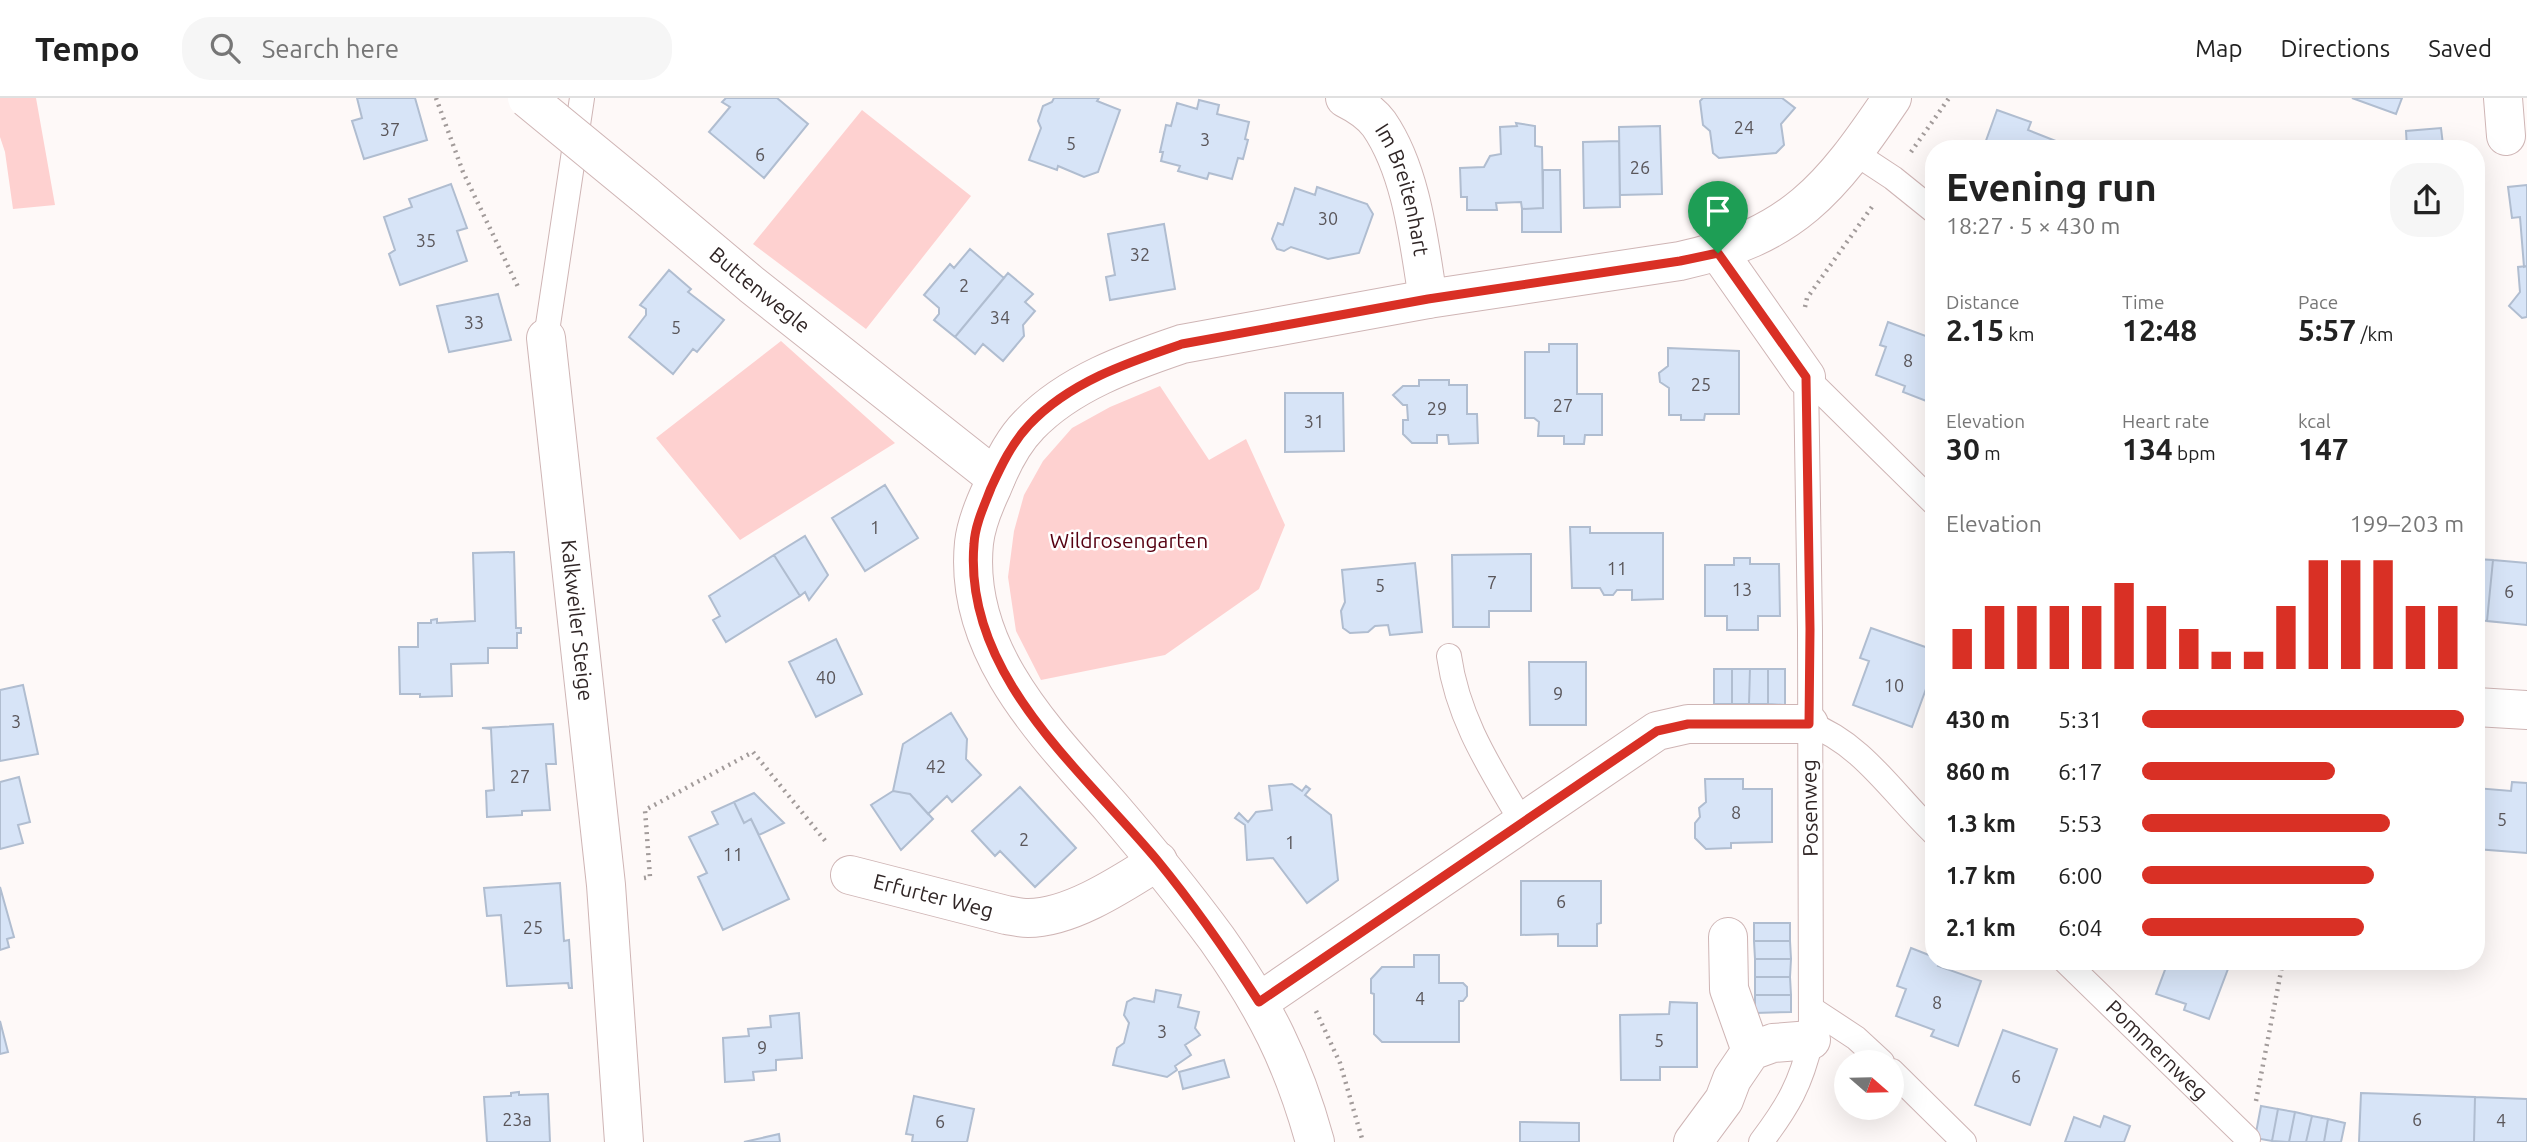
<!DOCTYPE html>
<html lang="en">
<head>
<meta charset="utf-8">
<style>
  :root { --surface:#fff; --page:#f6f6f6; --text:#222; --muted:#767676; --line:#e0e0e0; --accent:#d93025 }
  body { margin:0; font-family:Ubuntu,sans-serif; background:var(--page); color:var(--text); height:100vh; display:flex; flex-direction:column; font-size:26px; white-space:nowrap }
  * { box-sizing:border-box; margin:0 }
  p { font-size:23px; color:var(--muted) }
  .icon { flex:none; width:38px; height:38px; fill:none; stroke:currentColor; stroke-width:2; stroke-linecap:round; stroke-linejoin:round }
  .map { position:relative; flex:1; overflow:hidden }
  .side { position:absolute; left:1925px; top:42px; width:560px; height:830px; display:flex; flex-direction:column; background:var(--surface); border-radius:28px; box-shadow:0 7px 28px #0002 }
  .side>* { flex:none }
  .needle { width:46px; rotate:110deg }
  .controls { position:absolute; left:1834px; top:952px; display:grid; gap:14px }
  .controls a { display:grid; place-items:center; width:70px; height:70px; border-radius:50%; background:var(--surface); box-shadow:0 7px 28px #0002; font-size:35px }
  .pin { position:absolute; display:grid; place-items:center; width:60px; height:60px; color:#fff; margin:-72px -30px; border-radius:50% 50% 50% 0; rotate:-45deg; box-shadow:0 0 7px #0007 }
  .pin .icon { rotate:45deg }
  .round { display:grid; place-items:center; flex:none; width:74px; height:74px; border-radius:28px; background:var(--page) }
  .headline { display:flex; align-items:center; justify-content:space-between; height:119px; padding:0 21px }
  h1 { font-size:38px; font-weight:700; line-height:52px }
  .stats { display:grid; grid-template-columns:repeat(3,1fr); gap:10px; height:119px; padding:7px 21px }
  .stats div { display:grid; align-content:center }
  .stats b { font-size:30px; font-weight:700 }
  .stats small { font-size:19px; font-weight:400 }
  .stats p { font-size:19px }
  .chart { height:196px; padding:14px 21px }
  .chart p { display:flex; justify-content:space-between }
  .chart svg { width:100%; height:126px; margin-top:7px; stroke:var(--accent); stroke-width:6 }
  ul { padding:0 21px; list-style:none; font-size:23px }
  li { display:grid; grid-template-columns:112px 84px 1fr; align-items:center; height:52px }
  li i { height:18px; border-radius:9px; background:var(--accent) }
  header { display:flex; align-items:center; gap:42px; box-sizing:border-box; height:98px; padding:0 35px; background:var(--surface); border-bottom:2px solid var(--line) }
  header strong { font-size:33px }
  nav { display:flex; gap:38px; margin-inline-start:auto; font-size:24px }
  .search { width:490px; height:63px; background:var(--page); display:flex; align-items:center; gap:18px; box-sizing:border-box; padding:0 24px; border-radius:28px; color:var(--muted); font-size:26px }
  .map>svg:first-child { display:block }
  .green { fill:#fed1d0 }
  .building { fill:#d7e4f7; stroke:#b0bdd0; stroke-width:2 }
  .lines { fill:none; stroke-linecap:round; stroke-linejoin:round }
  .lane-casing { stroke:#cfb5b5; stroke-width:26 }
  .street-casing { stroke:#cfb5b5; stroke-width:40 }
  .path { stroke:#a29b9a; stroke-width:4.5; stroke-dasharray:2 5; stroke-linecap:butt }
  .lane { stroke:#fff; stroke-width:24 }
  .street { stroke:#fff; stroke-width:38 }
  .street-bridge-casing { stroke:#cfb5b5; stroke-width:40; stroke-linecap:butt }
  .street-bridge { stroke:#fff; stroke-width:38 }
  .route-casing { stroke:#fff; stroke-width:14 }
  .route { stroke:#d93025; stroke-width:9 }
  .labels { text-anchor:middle; stroke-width:5; stroke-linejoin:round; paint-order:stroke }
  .number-label { font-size:18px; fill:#5a565a }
  .street-label { font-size:21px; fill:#302626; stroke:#fff }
  .park-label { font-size:21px; fill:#560011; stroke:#fff }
</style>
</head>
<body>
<header>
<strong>Tempo</strong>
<div class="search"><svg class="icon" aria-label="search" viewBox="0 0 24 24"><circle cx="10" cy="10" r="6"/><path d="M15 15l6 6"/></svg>Search here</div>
<nav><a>Map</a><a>Directions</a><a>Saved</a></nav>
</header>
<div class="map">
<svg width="2527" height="1044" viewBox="0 0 2527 1044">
  <rect width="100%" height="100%" fill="#fef9f8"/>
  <path class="green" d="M0,0H36L55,107L13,111L5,54L0,39Z
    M862,12L971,98L866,231L753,146Z
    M781,243L895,345L740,442L656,340Z
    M1160,288L1209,362L1246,341L1285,427L1259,491L1165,557L1041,582L1016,533L1008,479L1014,433L1024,397L1043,363L1072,330L1110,309Z"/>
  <path class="building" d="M357,0H415L427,42L364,61L352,23L362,20Z
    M726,0H777L808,26L764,80L709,34L730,9L722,4Z
    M1054,0H1099L1097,3L1120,12L1098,74L1084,79L1058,68L1057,72L1029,62L1041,30L1038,23L1043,8L1052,4Z
    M1703,0H1782L1795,10L1781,26L1784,47L1776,55L1719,60L1713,55L1710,33L1703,27L1700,3Z
    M2352,0H2402L2396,16Z
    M1199,2L1219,7L1217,16L1249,24L1245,41L1248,42L1243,61L1238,60L1232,81L1209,75L1207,81L1178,73L1180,68L1161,63L1163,54H1160L1166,27L1171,28L1177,5L1197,11Z
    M1997,12L2031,24L2028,32L2076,51H1983Z
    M1516,25L1535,28V48L1542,49L1543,110L1522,111L1521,104L1496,105L1497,112H1467V99H1461L1460,70L1484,69L1490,58L1501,56L1500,29L1517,28Z
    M1660,28L1662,96L1620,97L1619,29Z
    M2441,30L2443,47L2407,51L2406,33Z
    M1619,43L1620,109L1584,110L1583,44Z
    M1543,72H1560L1561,134H1522V111L1543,110Z
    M451,86L467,130L457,133L467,163L400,187L389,156L395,152L384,119L412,109L409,101Z
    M2527,87V168L2524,169L2520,119L2512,120L2508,89Z
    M1317,89L1367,106L1373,116L1359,155L1328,161L1291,149L1284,153L1277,151L1272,141L1278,125L1283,127L1295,90L1315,97Z
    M1164,126L1175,191L1110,202L1106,179L1115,177L1108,136Z
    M970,151L1004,180L955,239L934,222L939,216V210L924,197L950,166L954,170Z
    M2527,168V219L2522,220L2509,208L2520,194L2518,169Z
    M669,172L691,191L688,194L724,222L697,254L693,251L673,276L629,239L646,217V211L640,207Z
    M1008,175L1033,196L1025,204L1035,213L1023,227L1024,238L1003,263L983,246L975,256L955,239Z
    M498,196L511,242L449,254L437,208Z
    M1888,224L1934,241L1932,248L1934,249V306L1903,294L1905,288L1876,277L1886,249L1880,247Z
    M1549,246H1577V296H1602V337H1585L1584,346H1564V338H1538L1539,324L1534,320H1525V254H1549Z
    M1668,250L1739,253V316H1705L1704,322H1681V317H1669V290L1660,284L1659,275L1668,268Z
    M1419,282H1449V287H1467V316H1477L1478,345L1449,346L1448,337H1437V345H1412L1403,336V322H1408L1407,307H1403L1393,297L1403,288H1419Z
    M1285,295H1343L1344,353L1285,354Z
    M885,387L918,440L865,473L832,420Z
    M1570,429H1590V435H1663V501L1632,502V492H1617L1613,497H1604L1600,490H1572Z
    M805,438L828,477L809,502L805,494L800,498L774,457Z
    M514,454L516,530H521V535H517V550H488V565L451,566L452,598L420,599V596H400L399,549H418V525H431V522L437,521V525L475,523L473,455Z
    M1531,456V513H1489V529H1453L1452,457Z
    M774,457L800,498L726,544L713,522L720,518L709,498Z
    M1734,460H1750V466H1779L1780,518H1758V532H1727V518H1705V467H1734Z
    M2476,461L2493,462L2487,523L2476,522Z
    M2493,462L2527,465V527L2487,523Z
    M1415,465L1422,534L1390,537L1388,527L1375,528L1368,534L1350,535L1343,530L1341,513L1345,504L1342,472Z
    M1871,530L1934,552V569L1912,629L1853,607L1869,563L1860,560Z
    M836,541L862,596L816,619L789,564Z
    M1529,564H1586V627H1530Z
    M1714,571H1732V606H1714Z
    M1732,571H1750L1749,606H1732Z
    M1750,571H1768V606H1749Z
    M1768,571H1785V607L1768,606Z
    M23,587L38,656L0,663V592Z
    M951,615L967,641L966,661L981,677L952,704L947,698L928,716L910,696L893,693L903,646Z
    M553,626L556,666H546L550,712L522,713V717L487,719L486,693L494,692L491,631L482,630Z
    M19,679L30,724L18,727L23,745L0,751V684Z
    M1705,681H1743V691H1772V744L1731,745V750L1706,751L1695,740V725L1700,719L1699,710L1706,704Z
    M2512,684L2527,685V755L2476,751V690L2511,693Z
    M1292,686L1302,693L1306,688L1310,691L1305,697L1331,717L1338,782L1307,805L1273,760L1247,762L1245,727L1235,720L1239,715L1248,724L1256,714L1272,712L1269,688Z
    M1020,689L1076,750L1035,789L1000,753L995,758L972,733Z
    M893,693L910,696L933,721L901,752L871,707Z
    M754,695L784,725L759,737L751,721L744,725L734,704Z
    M734,704L744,725L751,721L789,801L723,832L698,779L707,775L689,739L718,726L712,714Z
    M1521,783H1601V825L1597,826V848H1558V836L1521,837Z
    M560,785L564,843L569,842L572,890H569L568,885L507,888L501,817L487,818L484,790Z
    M0,789L14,839L7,841L9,849L0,852Z
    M1754,825H1790V843H1754Z
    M1754,843H1790L1791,861H1755Z
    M1911,850L1934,859V863H1940L1938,868L1981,883L1958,948L1931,938L1934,932L1896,918L1906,891L1897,888Z
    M1414,857H1439V885H1463L1467,889V898L1463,903H1459V944H1382L1374,936V896L1371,895V881L1382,869H1414Z
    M1755,861H1791L1790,879H1755Z
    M2165,863H2231L2209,921L2184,912L2186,906L2156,896L2166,869L2163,868Z
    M1755,879H1790L1791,897H1755Z
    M1156,892L1181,897L1178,909L1199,914L1195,930L1200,937L1185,947L1191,957L1175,968L1177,972L1167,979L1113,967L1117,950L1124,945L1129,925L1124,917L1127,904L1134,900L1154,904Z
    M1755,897H1791V914L1755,915Z
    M1670,904L1697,905V969H1660V982H1621L1620,917L1669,916Z
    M799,915L802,960L776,962V972L753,974L754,982L725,984L723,940L749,938L748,931L771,929L770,918Z
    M0,923L8,954L0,956Z
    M2003,932L2057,951L2030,1027L1975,1007Z
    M1224,962L1229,979L1183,991L1179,974Z
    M519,994V997L548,996L550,1044H487L484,999L511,998V995Z
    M2361,995L2475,999L2474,1044H2359Z
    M914,998L974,1011L967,1044H912L913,1037L906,1036Z
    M2475,999L2527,1001V1044H2474Z
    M2261,1008L2278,1011L2272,1043L2255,1040Z
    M2278,1011L2295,1014L2289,1044L2272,1043Z
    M2295,1014L2312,1018L2306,1044H2289Z
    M2104,1018L2130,1028L2124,1044H2065L2074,1019L2100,1029Z
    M2312,1018L2328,1021L2324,1044H2306Z
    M2328,1021L2345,1025L2341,1044H2324Z
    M1520,1024L1579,1025V1044H1520Z
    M779,1036L780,1044H744Z"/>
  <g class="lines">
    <g class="lane-casing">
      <g id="lane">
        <path d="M1855,55L1893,80L1934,113"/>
        <path d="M546,240L582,0"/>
        <path d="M1806,279L1934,405"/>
        <path d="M1449,558C1458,622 1491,671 1523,726"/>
        <path d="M1809,626C1862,645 1894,697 1934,735"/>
        <path id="s1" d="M2065,863L2248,1041"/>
        <path d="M1812,911L1856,940L1882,964"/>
        <path d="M1892,973L1964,1044"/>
        <path d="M1761,1044C1788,1008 1801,986 1811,942L1810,532L1806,279"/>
      </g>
    </g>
    <g class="street-casing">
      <g id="street">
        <path id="s2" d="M1345,0C1357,6 1371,15 1379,26C1412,74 1419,145 1428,201"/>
        <path d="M2503,0L2506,38"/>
        <path id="s3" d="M645,97L752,187L996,380"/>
        <path d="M1719,155L1806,279"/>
        <path id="s4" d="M546,240L606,787L624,1044"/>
        <path d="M2476,609L2527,612"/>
        <path id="s5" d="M850,777L1006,817C1013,818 1021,820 1028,820C1071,820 1123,785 1158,763"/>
        <path d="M1728,839L1729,891L1751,953"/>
        <path d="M1259,904L1657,633L1688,626H1809"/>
        <path d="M1315,1044C1293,964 1265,909 1217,841C1183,795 1148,752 1111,709C1046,635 963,553 974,445C976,426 984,407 992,390C1001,367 1012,344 1029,327C1069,285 1129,264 1182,246L1428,201L1680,163C1793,138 1830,92 1892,0"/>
        <path d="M1693,1044L1724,1002L1732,981L1751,953L1773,945L1811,942"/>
      </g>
    </g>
    <path class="path" d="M436,0L463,74L519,191
      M1911,54L1949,0
      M1805,209L1807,200L1874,106
      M644,780L650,779L645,712L753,654L827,745
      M1316,913L1340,965L1363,1044
      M2256,1003L2283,863"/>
    <use href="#lane" class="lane"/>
    <use href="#street" class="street"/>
    <g class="street-bridge-casing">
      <path id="street-bridge" d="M527,0L645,97"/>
    </g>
    <use href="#street-bridge" class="street-bridge"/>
  </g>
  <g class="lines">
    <g class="route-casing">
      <path id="route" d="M1718,155L1806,279L1810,531L1809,626H1688L1657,633L1259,904C1228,856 1194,807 1157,762C1081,671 963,577 974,446C975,427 984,408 991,390C1001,368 1012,345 1029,327C1069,284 1129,264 1182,246L1428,201L1680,163Z"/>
    </g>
    <use href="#route" class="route"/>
  </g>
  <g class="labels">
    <g class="number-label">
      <text x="1744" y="36">24</text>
      <text x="390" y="38">37</text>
      <text x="1205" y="48">3</text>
      <text x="1071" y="52">5</text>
      <text x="760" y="63">6</text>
      <text x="1640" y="76">26</text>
      <text x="1328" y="127">30</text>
      <text x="426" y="149">35</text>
      <text x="1140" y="163">32</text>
      <text x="964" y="194">2</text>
      <text x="1000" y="226">34</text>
      <text x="474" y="231">33</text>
      <text x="676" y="236">5</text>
      <text x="1908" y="269">8</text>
      <text x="1701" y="293">25</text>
      <text x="1563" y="314">27</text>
      <text x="1437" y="317">29</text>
      <text x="1314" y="330">31</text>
      <text x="875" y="436">1</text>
      <text x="1617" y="477">11</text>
      <text x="1492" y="491">7</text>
      <text x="1380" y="494">5</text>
      <text x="1742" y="498">13</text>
      <text x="2509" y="500">6</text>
      <text x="826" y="586">40</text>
      <text x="1894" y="594">10</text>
      <text x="1558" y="602">9</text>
      <text x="16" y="630">3</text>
      <text x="936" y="675">42</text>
      <text x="520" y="685">27</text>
      <text x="1736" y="721">8</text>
      <text x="2502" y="728">5</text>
      <text x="1024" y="748">2</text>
      <text x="1290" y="751">1</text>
      <text x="733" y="763">11</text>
      <text x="1561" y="810">6</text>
      <text x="533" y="836">25</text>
      <text x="1420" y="907">4</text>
      <text x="1937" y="911">8</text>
      <text x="1162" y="940">3</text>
      <text x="1659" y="949">5</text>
      <text x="762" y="956">9</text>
      <text x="2016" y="985">6</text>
      <text x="517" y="1028">23a</text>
      <text x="2417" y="1028">6</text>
      <text x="2501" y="1029">4</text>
      <text x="940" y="1030">6</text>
    </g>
    <g class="street-label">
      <text dy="7" stroke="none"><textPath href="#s2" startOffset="114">Im Breitenhart</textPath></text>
      <text dy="7" stroke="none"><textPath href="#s3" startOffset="149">Buttenwegle</textPath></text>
      <text dy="7" stroke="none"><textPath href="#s4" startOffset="284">Kalkweiler Steige</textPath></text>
      <text transform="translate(1810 710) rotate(-91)" y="7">Posenweg</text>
      <text dy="7" stroke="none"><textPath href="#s5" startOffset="86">Erfurter Weg</textPath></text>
      <text dy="7" stroke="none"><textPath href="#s1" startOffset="128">Pommernweg</textPath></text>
    </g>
    <g class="park-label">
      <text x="1129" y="450">Wildrosengarten</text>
    </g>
  </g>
</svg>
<div class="controls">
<a><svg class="needle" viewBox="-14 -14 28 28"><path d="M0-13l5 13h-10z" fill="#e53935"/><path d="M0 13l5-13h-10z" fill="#767676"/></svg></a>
</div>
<div class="pin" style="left:1718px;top:155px;background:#1e9e55"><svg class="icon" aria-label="arrive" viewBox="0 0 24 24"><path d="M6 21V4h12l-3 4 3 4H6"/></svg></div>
<section class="side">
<div class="headline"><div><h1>Evening run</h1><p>18:27 · 5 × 430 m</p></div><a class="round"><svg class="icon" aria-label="share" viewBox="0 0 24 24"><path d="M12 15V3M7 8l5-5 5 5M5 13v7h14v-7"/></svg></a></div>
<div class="stats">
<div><p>Distance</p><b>2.15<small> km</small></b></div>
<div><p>Time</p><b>12:48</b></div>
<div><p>Pace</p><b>5:57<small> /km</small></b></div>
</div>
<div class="stats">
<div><p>Elevation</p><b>30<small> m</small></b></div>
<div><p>Heart rate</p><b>134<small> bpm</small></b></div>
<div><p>kcal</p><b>147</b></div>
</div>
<div class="chart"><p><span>Elevation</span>199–203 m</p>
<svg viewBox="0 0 160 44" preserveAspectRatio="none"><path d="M5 44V30M15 44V22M25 44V22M35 44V22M45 44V22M55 44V14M65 44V22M75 44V30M85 44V38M95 44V38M105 44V22M115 44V6M125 44V6M135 44V6M145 44V22M155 44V22"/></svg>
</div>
<ul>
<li><b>430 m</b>5:31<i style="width:100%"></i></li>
<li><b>860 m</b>6:17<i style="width:60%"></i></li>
<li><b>1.3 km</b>5:53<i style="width:77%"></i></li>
<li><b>1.7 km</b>6:00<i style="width:72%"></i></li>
<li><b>2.1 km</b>6:04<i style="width:69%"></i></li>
</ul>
</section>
</div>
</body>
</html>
